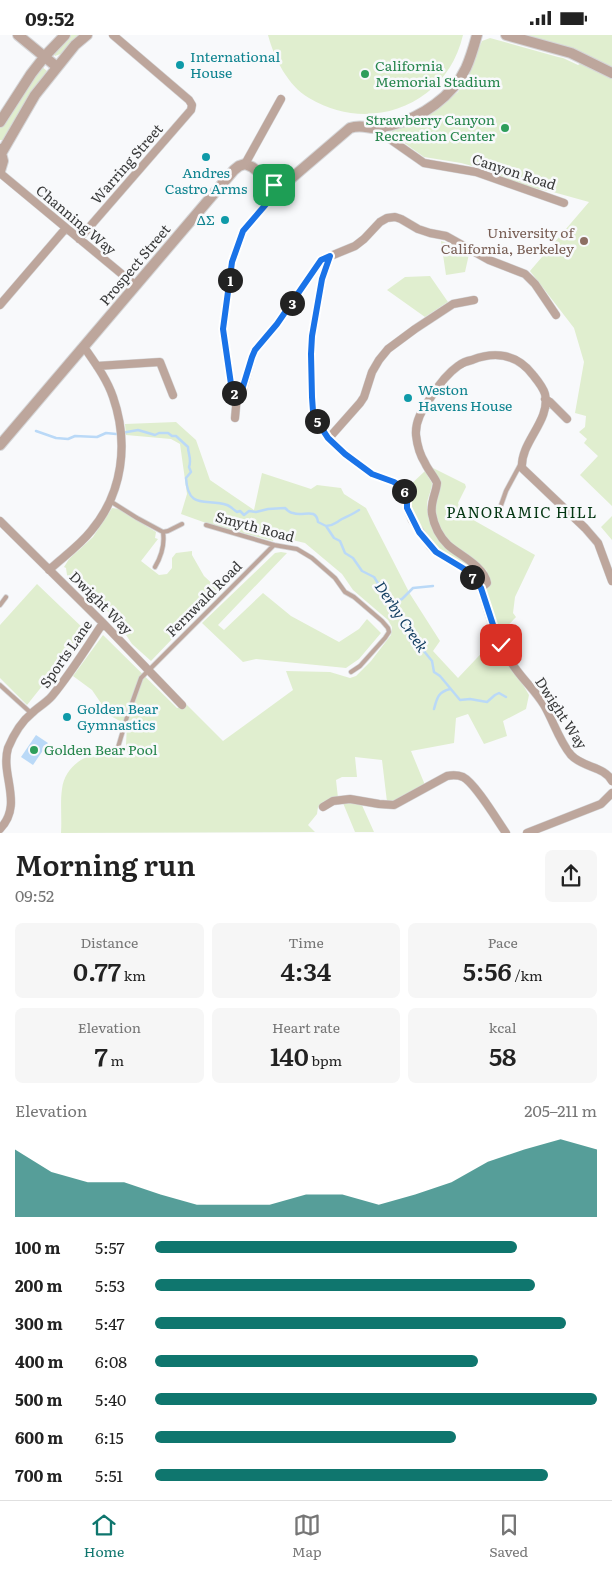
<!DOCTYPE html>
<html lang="en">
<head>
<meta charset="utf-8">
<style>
  :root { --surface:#fff; --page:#f6f6f6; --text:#222; --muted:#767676; --line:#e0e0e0; --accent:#0f766e }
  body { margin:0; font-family:Literata,serif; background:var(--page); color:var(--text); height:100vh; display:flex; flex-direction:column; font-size:19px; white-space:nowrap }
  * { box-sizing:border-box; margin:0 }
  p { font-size:16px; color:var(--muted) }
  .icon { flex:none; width:28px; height:28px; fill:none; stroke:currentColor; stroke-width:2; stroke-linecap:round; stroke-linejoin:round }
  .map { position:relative; height:798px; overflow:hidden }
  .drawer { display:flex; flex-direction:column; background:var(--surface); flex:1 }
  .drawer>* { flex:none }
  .pin { position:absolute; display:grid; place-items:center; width:42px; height:42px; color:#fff; margin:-21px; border-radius:10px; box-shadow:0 2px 8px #0006 }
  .km { position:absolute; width:25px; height:25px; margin:-12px; border-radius:50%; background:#222; color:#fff; font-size:14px; line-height:25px; text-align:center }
  .round { display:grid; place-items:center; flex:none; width:52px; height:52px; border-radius:8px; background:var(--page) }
  .head { display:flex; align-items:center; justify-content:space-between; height:85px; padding:0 15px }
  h1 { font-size:28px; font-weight:600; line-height:38px }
  .stats { display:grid; grid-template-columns:repeat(3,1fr); gap:8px; height:85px; padding:5px 15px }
  .stats div { display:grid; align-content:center; border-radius:8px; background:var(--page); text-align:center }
  .stats b { font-size:25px; font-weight:600 }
  .stats small { font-size:14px; font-weight:400 }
  .stats p { font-size:14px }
  .chart { height:140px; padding:10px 15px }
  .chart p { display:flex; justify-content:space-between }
  .chart svg { width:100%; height:90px; margin-top:5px; fill:var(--accent); opacity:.7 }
  ul { padding:0 15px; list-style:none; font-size:16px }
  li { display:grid; grid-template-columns:80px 60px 1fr; align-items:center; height:38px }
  li i { height:12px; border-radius:6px; background:var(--accent) }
  .status { display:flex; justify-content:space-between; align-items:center; height:35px; padding:0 25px; background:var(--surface); direction:ltr }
  .status svg { height:14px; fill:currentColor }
  .dock { display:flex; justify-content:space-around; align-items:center; height:70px; border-top:1px solid var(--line); background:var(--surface); font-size:14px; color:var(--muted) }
  .dock a { display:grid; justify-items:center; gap:2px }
  .dock .active { color:var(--accent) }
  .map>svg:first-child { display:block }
  .green { fill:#e0eecf }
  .water { fill:#bad9f7 }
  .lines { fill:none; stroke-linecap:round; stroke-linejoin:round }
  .stream { stroke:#bad9f7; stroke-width:2.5 }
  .service-casing { stroke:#d5d6d8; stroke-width:5.5 }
  .minor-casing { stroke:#d5d6d8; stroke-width:9 }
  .tertiary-casing { stroke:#d5d6d8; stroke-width:12 }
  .service { stroke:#bda69c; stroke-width:4 }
  .minor { stroke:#bda69c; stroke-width:8 }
  .tertiary { stroke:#bda69c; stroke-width:10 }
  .route-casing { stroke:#fff; stroke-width:10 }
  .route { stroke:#1a73e8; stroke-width:6 }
  .culture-dot { fill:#0f9aa8; stroke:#f8f9fb; stroke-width:2 }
  .leisure-dot { fill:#2e9e5b; stroke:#f8f9fb; stroke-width:2 }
  .education-dot { fill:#8d6e63; stroke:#f8f9fb; stroke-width:2 }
  .labels { text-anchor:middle; stroke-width:5; stroke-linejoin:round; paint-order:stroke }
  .culture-label { font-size:14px; fill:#0d838f; stroke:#f8f9fb; text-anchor:start }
  .leisure-label { font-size:14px; fill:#27864d; stroke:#f8f9fb; text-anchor:start }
  .street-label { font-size:14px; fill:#383939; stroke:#f8f9fb }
  .education-label { font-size:14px; fill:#785e54; stroke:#f8f9fb; text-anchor:end }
  .neighbourhood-label { font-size:15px; letter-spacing:1px; fill:#033612; stroke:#f8f9fb }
  .water-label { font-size:15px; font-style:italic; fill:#123e61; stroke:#f8f9fb }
</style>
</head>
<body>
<div class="status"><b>09:52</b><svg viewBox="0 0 49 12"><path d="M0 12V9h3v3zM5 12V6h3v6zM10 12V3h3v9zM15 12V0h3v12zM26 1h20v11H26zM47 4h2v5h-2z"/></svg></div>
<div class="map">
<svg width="612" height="798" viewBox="0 0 612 798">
  <rect width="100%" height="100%" fill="#f8f9fb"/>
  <path class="green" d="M70,0H83L63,18L55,21L53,18Z
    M268,0H463C447,70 370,100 309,63C288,51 274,23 268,0Z
    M506,0H612V471L580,440L598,421L584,408L587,404L579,397L585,392L586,381L575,378L584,327L574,293L530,236L589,167L553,157L524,151L487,135L461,128L424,122L396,102L390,100L393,95L419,86L458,57L470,35L482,6L490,3L558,22L563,23L578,30L587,25Z
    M41,31L47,36L31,60L4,105H0V91Z
    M441,206L457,211L469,219L465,237L446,240Z
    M430,241L448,267L425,282L387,255L405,242Z
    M176,387L196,405L210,445L254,475L262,438L311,454L317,450L341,453L344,459L366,473L410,559L440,606L433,616L458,643L493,606L503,624L519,643L529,660L526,674L503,686L507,701L484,709L468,679L456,683L454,708L411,716L425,750L394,767H387L382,725L355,722L357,742H342L336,745L338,763L323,767L318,772L317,779L308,790L315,797L61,798C62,783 60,768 62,754C65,729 90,715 114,719C119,720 124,722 128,723L126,709L127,690L109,680L92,655L73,641L103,600L177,673L187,670L223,706L293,655L286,636L330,637L350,643L356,641L371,626L391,600L392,592L388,585L353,555L342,539L305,508L275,501L273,506L206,488L181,479L187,459L180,409L171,404L126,400L125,389Z
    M429,431L465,449L466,452L458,468L461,478L535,520L515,562L513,578L516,582L499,600L484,557L488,550L485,539L487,536C458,510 419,499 441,451L438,444Z
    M425,436L432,448C432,456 427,462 427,471C430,508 448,510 471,531C476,536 481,541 483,546H480C472,529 453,523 438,514C418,501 412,473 407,453Z
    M112,473L119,474L156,497L155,503L158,504L141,526L159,540L167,539L172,533V523L176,518L192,516V520L204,541L219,555L151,626L132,609L114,582L67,540L66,533L64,532L69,524L93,502Z
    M612,481V505L601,492Z
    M281,517L287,518L218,590L224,595L263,558L291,581L339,607L359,594L367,584L381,598L359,624L346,633L256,624L243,627L202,588L275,518Z
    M37,549L86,596L27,670L0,643V590Z
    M349,766L361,768L374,797H355L343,768Z"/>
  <path class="water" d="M36,700L48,708L33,730L21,722Z"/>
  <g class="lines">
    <path class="stream" d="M36,396L56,403L68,404L75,401L97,402L106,398L116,399L138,395L155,400L159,398H168L172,401H176L188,412C188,419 192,424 189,432L191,437L186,443C188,476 207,463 227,470C230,471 234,475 237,477L240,476L244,480L249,476L256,477L268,474L285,473C287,475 290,478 293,478C303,482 316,472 318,487L326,491L334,503L340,506L345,518L353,523L362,536L374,542L381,553H384L389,558L390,564L403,583L405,593L432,626L434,637L440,641L460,665L470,664L487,667L495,660L499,658L506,662
      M326,491C335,490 335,488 342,484C348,481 353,479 359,475
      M390,564L396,566L402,564L413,553L433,551
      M434,674C437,663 438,657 450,654"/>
    <g class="service-casing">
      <path id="service" d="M110,466L137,483L163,497L168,496L182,489
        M500,473L506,456L520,430
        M206,490L274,510L297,514L312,523L335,543L345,557L354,562L382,586L388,593L389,597L385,603L360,631L351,637
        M155,532C162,520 165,510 163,497
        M0,570L6,562
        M0,650L31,678
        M116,719L127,682L141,643L274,510"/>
    </g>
    <g class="minor-casing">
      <path id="minor" d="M374,93L424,128L476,137L564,168
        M245,129L281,64
        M0,138L135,250
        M79,204L191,75L192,70L189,65L113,0
        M330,221L322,244L312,301L311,319L312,362L313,376L315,383L329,403L345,419L372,439L394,447L402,453L407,464V473L412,485L430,511L436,517L466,535L470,540L475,548L481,553
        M0,270L66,193
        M97,331L160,327L173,360
        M237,361L232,356L223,294L232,227L243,196L280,153
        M545,364L550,367L567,384
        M235,383L237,361L241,359L243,354L252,322L255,315L277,289L321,225L355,211L364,204L380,187L387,183L395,182L401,184L418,194L430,198L446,201L489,225L525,239L535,249L556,280
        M329,403L360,368L364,362L372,337L379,325L388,314L415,294L453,269L474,265
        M0,486L103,588L182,670
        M49,535C63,522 79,511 91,496C123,458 129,408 113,362C107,344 95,328 84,312
        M481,553L487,548C484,531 459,520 448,510C439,501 434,491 432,479C430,467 436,459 437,448C434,441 428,435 425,428C420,420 417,409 416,400C415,385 423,374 431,362C438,351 448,338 458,331C462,328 467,326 472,325C495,316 517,319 533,340C537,345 543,352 545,359C551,386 520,407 522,433L585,493L598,508L612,546
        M481,553C489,579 496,608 513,630C522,644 535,655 544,670C553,685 559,706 571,720C583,733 604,731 612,746
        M323,772L333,766L350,764L379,769L394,770L447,741C452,740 458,740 463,742C475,748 497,785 506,798
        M0,794C24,769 0,740 8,713C13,701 22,686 32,678C38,672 46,668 52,661C71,638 87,612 103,588
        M527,798L601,769L612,758"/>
    </g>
    <g class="tertiary-casing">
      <path id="tertiary" d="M18,0L57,32
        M506,0L571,18L612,38
        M0,87L31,39L45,21L65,0
        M0,114L3,126L0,136
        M2,117L35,60L75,10L87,0
        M0,410L234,135L239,131L245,129L252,132L280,153L350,93C359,90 364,92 373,93C379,93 386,91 392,90C421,83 453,61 466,33C471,22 474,11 477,0"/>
    </g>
    <use href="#service" class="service"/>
    <use href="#minor" class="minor"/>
    <use href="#tertiary" class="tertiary"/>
  </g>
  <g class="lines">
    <g class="route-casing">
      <path id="route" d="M274,150L280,153L243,196L232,227L223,294L232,356L238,361L241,358L252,322L255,315L277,289L321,225L330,221L322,244L312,301L311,319L312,362L313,376L315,383L328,403L345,419L372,439L394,447L402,453L407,464V473L419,497L436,517L466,535L481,553L497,602L501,610"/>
    </g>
    <use href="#route" class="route"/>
  </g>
  <g class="culture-dot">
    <circle cx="180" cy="30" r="5"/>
    <circle cx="206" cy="122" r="5"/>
    <circle cx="225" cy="185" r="5"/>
    <circle cx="408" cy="363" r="5"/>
    <circle cx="67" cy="682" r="5"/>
  </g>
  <g class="leisure-dot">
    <circle cx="365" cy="39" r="5"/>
    <circle cx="505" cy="93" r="5"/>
    <circle cx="34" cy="715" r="5"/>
  </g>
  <circle class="education-dot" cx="584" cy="206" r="5"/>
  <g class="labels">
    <g class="culture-label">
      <text x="190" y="27">International<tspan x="190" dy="16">House</tspan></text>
      <text x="206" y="143" text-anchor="middle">Andres<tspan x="206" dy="16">Castro Arms</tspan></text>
      <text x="215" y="190" text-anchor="end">ΔΣ</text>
      <text x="418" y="360">Weston<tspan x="418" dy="16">Havens House</tspan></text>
      <text x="77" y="679">Golden Bear<tspan x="77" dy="16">Gymnastics</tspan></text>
    </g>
    <g class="leisure-label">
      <text x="375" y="36">California<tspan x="375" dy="16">Memorial Stadium</tspan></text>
      <text x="495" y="90" text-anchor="end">Strawberry Canyon<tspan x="495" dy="16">Recreation Center</tspan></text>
      <text x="44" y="720">Golden Bear Pool</text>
    </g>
    <g class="street-label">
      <text transform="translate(127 129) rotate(-49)" y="5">Warring Street</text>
      <text transform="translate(514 137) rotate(18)" y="5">Canyon Road</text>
      <text transform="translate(76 185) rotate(40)" y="5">Channing Way</text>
      <text transform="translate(135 230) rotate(-50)" y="5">Prospect Street</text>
      <text transform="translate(255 492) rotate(15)" y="5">Smyth Road</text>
      <text transform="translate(204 564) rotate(-45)" y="5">Fernwald Road</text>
      <text transform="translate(101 568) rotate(45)" y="5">Dwight Way</text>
      <text transform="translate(66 619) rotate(-55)" y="5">Sports Lane</text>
      <text transform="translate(561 678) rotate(57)" y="5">Dwight Way</text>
    </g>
    <g class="education-label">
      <text x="574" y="203">University of<tspan x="574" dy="16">California, Berkeley</tspan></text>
    </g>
    <g class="neighbourhood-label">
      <text x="522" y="483">PANORAMIC HILL</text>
    </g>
    <g class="water-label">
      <text transform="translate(401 582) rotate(56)" y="5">Derby Creek</text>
    </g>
  </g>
</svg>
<div class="pin" style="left:274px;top:150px;background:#1e9e55"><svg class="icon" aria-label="arrive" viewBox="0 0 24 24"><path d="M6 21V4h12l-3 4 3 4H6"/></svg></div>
<div class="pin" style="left:501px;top:610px;background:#d93025"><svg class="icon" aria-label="check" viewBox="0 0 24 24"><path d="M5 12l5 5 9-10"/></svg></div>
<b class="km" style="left:230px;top:245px">1</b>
<b class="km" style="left:234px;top:358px">2</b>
<b class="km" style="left:292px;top:268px">3</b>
<b class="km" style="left:317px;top:386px">5</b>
<b class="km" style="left:404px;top:456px">6</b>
<b class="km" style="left:472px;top:542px">7</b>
</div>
<section class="drawer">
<div class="head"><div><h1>Morning run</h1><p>09:52</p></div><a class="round"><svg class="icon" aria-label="share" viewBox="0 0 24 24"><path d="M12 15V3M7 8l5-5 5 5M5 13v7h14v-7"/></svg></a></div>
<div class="stats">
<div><p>Distance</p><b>0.77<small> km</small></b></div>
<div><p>Time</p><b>4:34</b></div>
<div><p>Pace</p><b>5:56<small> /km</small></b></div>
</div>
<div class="stats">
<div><p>Elevation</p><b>7<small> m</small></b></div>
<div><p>Heart rate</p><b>140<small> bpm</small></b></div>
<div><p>kcal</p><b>58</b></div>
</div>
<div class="chart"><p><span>Elevation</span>205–211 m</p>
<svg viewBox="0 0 160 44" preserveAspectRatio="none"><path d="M0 44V11L10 22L20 27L30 27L40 33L50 38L60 38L70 38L80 33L90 33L100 38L110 33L120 27L130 17L140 11L150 6L160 11V44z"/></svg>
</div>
<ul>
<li><b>100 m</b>5:57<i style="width:82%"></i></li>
<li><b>200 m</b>5:53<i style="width:86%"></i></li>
<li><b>300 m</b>5:47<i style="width:93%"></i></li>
<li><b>400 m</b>6:08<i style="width:73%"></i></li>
<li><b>500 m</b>5:40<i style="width:100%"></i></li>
<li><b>600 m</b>6:15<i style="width:68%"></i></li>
<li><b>700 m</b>5:51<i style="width:89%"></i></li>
</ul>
</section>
<nav class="dock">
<a class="active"><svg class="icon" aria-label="home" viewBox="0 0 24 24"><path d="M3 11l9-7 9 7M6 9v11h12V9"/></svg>Home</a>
<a><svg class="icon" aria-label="map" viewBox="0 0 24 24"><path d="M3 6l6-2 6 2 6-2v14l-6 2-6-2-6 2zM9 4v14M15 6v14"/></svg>Map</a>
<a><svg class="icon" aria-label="saved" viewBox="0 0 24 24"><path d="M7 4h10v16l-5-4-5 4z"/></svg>Saved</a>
</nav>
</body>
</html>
